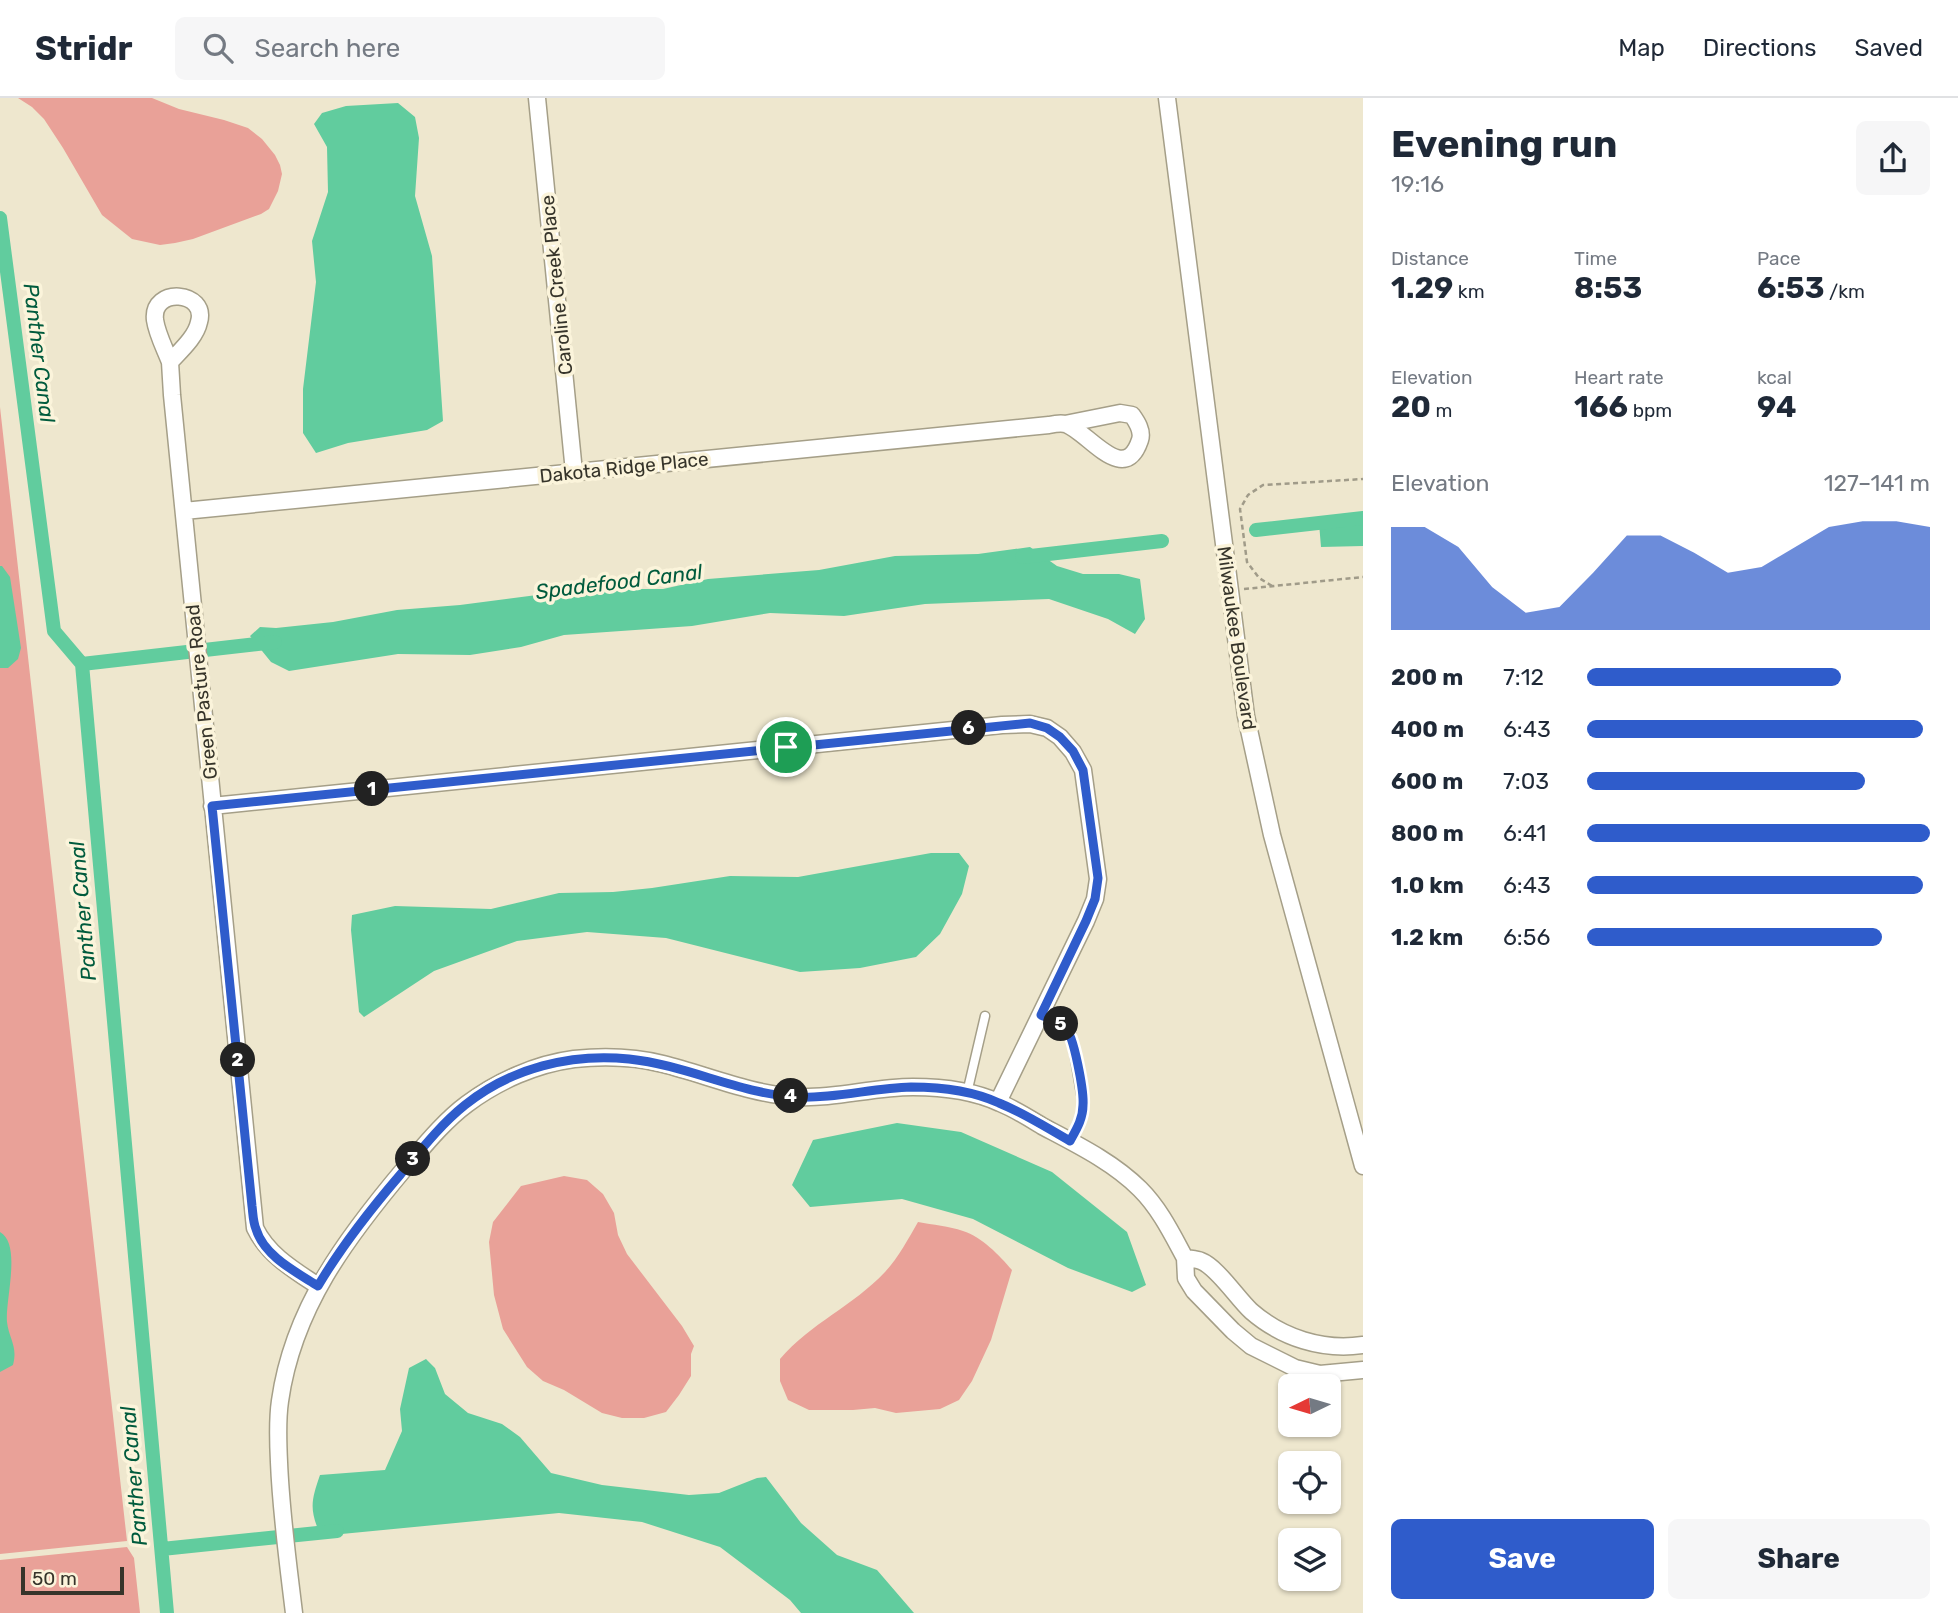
<!DOCTYPE html>
<html lang="en">
<head>
<meta charset="utf-8">
<style>
  :root { --surface:#fff; --page:#f6f6f7; --text:#1f2937; --muted:#747a83; --line:#e0e1e3; --accent:#2f5ccb }
  body { margin:0; font-family:Rubik,sans-serif; background:var(--page); color:var(--text); height:100vh; display:flex; flex-direction:column; font-size:26px; white-space:nowrap }
  * { box-sizing:border-box; margin:0 }
  p { font-size:23px; color:var(--muted) }
  .icon { flex:none; width:38px; height:38px; fill:none; stroke:currentColor; stroke-width:2; stroke-linecap:round; stroke-linejoin:round }
  .map { position:relative; flex:1; overflow:hidden }
  .details { display:flex; flex-direction:column; background:var(--surface); width:595px }
  .details>* { flex:none }
  .needle { width:46px; rotate:265deg }
  .buttons { position:absolute; left:1278px; top:1276px; display:grid; gap:14px }
  .buttons a { display:grid; place-items:center; width:63px; height:63px; border-radius:10px; background:var(--surface); box-shadow:0 2px 5px #0004; font-size:35px }
  .scale { position:absolute; left:21px; bottom:18px; width:103px; box-sizing:border-box; padding-left:7px; border:4px solid #36342a; border-top:0; font-size:19px; line-height:24px; white-space:nowrap; color:#36342a; -webkit-text-stroke:5px #fbf4db; paint-order:stroke }
  .pin { position:absolute; display:grid; place-items:center; width:60px; height:60px; color:#fff; margin:-30px; border:4px solid #fff; border-radius:50%; box-shadow:0 2px 7px #0007 }
  .km { position:absolute; width:35px; height:35px; margin:-18px; border-radius:50%; background:#222; color:#fff; font-size:19px; line-height:35px; text-align:center }
  .round { display:grid; place-items:center; flex:none; width:74px; height:74px; border-radius:10px; background:var(--page) }
  .head { display:flex; align-items:center; justify-content:space-between; height:119px; padding:0 28px }
  h1 { font-size:38px; font-weight:700; line-height:52px }
  .metrics { display:grid; grid-template-columns:repeat(3,1fr); gap:10px; height:119px; padding:7px 28px }
  .metrics div { display:grid; align-content:center }
  .metrics b { font-size:30px; font-weight:700 }
  .metrics small { font-size:19px; font-weight:400 }
  .metrics p { font-size:19px }
  .chart { height:196px; padding:14px 28px }
  .chart p { display:flex; justify-content:space-between }
  .chart svg { width:100%; height:126px; margin-top:7px; fill:var(--accent); opacity:.7 }
  .action { display:flex; gap:14px; margin-top:auto; padding:14px 28px }
  .action a { flex:1; height:80px; border-radius:10px; background:var(--accent); color:#fff; font-size:28px; font-weight:700; line-height:80px; text-align:center }
  .action a+a { background:var(--page); color:var(--text) }
  ul { padding:0 28px; list-style:none; font-size:23px }
  li { display:grid; grid-template-columns:112px 84px 1fr; align-items:center; height:52px }
  li i { height:18px; border-radius:9px; background:var(--accent) }
  header { display:flex; align-items:center; gap:42px; box-sizing:border-box; height:98px; padding:0 35px; background:var(--surface); border-bottom:2px solid var(--line) }
  header strong { font-size:33px }
  nav { display:flex; gap:38px; margin-inline-start:auto; font-size:24px }
  .search { width:490px; height:63px; background:var(--page); display:flex; align-items:center; gap:18px; box-sizing:border-box; padding:0 24px; border-radius:10px; color:var(--muted); font-size:26px }
  main { display:flex; flex:1; min-height:0 }
  .map>svg:first-child { display:block }
  .green { fill:#e9a198 }
  .water { fill:#61cc9e }
  .lines { fill:none; stroke-linecap:round; stroke-linejoin:round }
  .canal { stroke:#61cc9e; stroke-width:14 }
  .lane-casing { stroke:#a59f88; stroke-width:11 }
  .street-casing { stroke:#a59f88; stroke-width:19 }
  .path { stroke:#a09b89; stroke-width:2.5; stroke-dasharray:5 3.5; stroke-linecap:butt }
  .lane { stroke:#fff; stroke-width:8 }
  .street { stroke:#fff; stroke-width:16 }
  .route-casing { stroke:#fff; stroke-width:14 }
  .route { stroke:#2f5ccb; stroke-width:9 }
  .labels { text-anchor:middle; stroke-width:7; stroke-linejoin:round; paint-order:stroke }
  .street-label { font-size:19px; fill:#36342a; stroke:#fbf4db }
  .water-label { font-size:21px; font-style:italic; fill:#005b3d; stroke:#fbf4db }
</style>
</head>
<body>
<header>
<strong>Stridr</strong>
<div class="search"><svg class="icon" aria-label="search" viewBox="0 0 24 24"><circle cx="10" cy="10" r="6"/><path d="M15 15l6 6"/></svg>Search here</div>
<nav><a>Map</a><a>Directions</a><a>Saved</a></nav>
</header>
<main>
<div class="map">
<svg width="1363" height="1515" viewBox="0 0 1363 1515">
  <rect width="100%" height="100%" fill="#eee7ce"/>
  <path class="green" d="M18,0H152L179,11L224,22L248,30L262,41L275,57L280,67L282,76L278,93L269,111L261,116L193,141L175,145L160,147L132,141L102,117L63,50L44,21L32,9Z
    M0,309L127,1443L0,1456Z
    M564,1078L587,1082L603,1096L614,1115L618,1137L627,1156L682,1228L694,1248L691,1256V1278L679,1297L666,1314L644,1320H622L602,1315L564,1292L543,1283L527,1269L503,1231L494,1197L489,1144L493,1124L521,1088Z
    M918,1124C933,1127 949,1128 963,1133C982,1139 999,1157 1012,1172L991,1242L972,1283L959,1302L940,1311L896,1315L875,1310L853,1312H809L788,1302L780,1283V1261C811,1225 853,1208 885,1174C899,1159 908,1141 918,1124Z
    M127,1449L134,1460L140,1515H0V1462Z"/>
  <path class="water" d="M398,5L415,19L419,40L415,98L432,158L443,323L427,332L348,345L316,355L303,335V291L316,184L312,143L328,94L327,49L314,26L322,15L346,8Z
    M1363,420V448L1321,449L1319,425Z
    M1030,449L1057,468L1083,476H1119L1140,481L1145,521L1135,536L1108,521L1049,501L925,506L844,518L770,515L692,528L564,537L521,549L470,557L398,556L289,573L271,564L250,538L260,529L276,530L333,524L397,512L460,507L583,491H663L708,481L819,472L895,458L978,456Z
    M0,468H2L10,479L21,550L18,561L8,570H0Z
    M931,755H959L969,768L962,796L940,836L916,859L860,870L800,874L666,840L587,834L517,843L434,873L364,919L359,914L351,832L352,817L395,808L491,811L559,795L613,794L652,790L730,778L798,779Z
    M897,1025L961,1034L1052,1074L1127,1134L1146,1187L1132,1194L1068,1170L973,1121L902,1101L810,1109L792,1087L813,1042Z
    M0,1134C22,1146 5,1202 7,1224C9,1241 18,1248 13,1267L0,1274Z
    M426,1261L435,1270L445,1296L468,1315L502,1326L520,1339L551,1375L602,1387L689,1397L719,1395L757,1380L766,1379L801,1425L837,1457L877,1472L914,1515H801L790,1502L720,1449L642,1424L559,1415L321,1438C309,1412 311,1403 320,1377L385,1372L402,1333L400,1311L409,1270Z"/>
  <g class="lines">
    <path class="canal" d="M0,120L54,533L82,566L167,1515
      M1256,432L1363,420
      M1022,459L1162,443
      M82,566L275,544
      M162,1451L337,1433"/>
    <g class="lane-casing">
      <path id="lane" d="M1041,917L1065,928L1071,936L1083,1007L1080,1025L1070,1043
        M967,995L985,918"/>
    </g>
    <g class="street-casing">
      <path id="street" d="M537,0L574,374
        M1167,0L1246,618L1272,737L1363,1068
        M170,264C165,251 157,236 155,222C151,188 208,193 199,224C196,239 180,253 170,264L172,297L255,1130C268,1157 294,1172 318,1188
        M184,413L1049,327C1054,326 1061,325 1065,326C1087,332 1124,390 1140,342C1143,333 1137,324 1132,317L1120,315L1065,326
        M212,708L1002,627L1030,626L1047,630L1060,639L1073,654L1083,672L1098,781L1095,801L1086,823L998,1004
        M1363,1247C1323,1253 1282,1240 1251,1213C1237,1200 1217,1169 1201,1163C1196,1161 1190,1161 1185,1160L1186,1180L1194,1193L1233,1233L1251,1248L1295,1270L1320,1276L1363,1272
        M294,1515C288,1465 281,1415 279,1364C278,1344 277,1323 280,1303C293,1210 347,1139 405,1070C424,1048 444,1023 467,1006C498,983 536,966 574,961C603,958 635,959 663,966C707,977 750,996 796,999C835,1001 873,989 913,989C941,989 974,993 1000,1005C1015,1011 1029,1020 1042,1028C1076,1046 1113,1064 1140,1091C1160,1111 1172,1136 1185,1160"/>
    </g>
    <path class="path" d="M1272,488L1259,480L1247,464L1240,411L1248,397L1263,387L1363,381
      M1244,491L1363,479"/>
    <use href="#lane" class="lane"/>
    <use href="#street" class="street"/>
  </g>
  <g class="lines">
    <g class="route-casing">
      <path id="route" d="M1030,625L1047,630L1060,639L1073,653L1083,672L1098,780L1095,801L1086,823L1041,917C1048,920 1059,923 1065,929C1074,937 1084,994 1083,1007C1083,1021 1076,1032 1070,1043C1047,1030 1024,1015 999,1005C973,993 939,989 911,989C872,990 834,1001 795,999C738,995 686,967 629,961C571,955 511,970 465,1007C440,1027 420,1053 400,1077C370,1112 341,1149 318,1188C296,1174 264,1158 256,1131C253,1124 253,1116 252,1108L212,708Z"/>
    </g>
    <use href="#route" class="route"/>
  </g>
  <g class="labels">
    <g class="street-label">
      <text transform="translate(556 187) rotate(-96)" y="7">Caroline Creek Place</text>
      <text transform="translate(624 369) rotate(-6)" y="7">Dakota Ridge Place</text>
      <text transform="translate(1237 540) rotate(82)" y="7">Milwaukee Boulevard</text>
      <text transform="translate(201 594) rotate(-96)" y="7">Green Pasture Road</text>
    </g>
    <g class="water-label">
      <text transform="translate(39 255) rotate(83)" y="7">Panther Canal</text>
      <text transform="translate(619 484) rotate(-7)" y="7">Spadefood Canal</text>
      <text transform="translate(83 813) rotate(-95)" y="7">Panther Canal</text>
      <text transform="translate(134 1378) rotate(-95)" y="7">Panther Canal</text>
    </g>
  </g>
</svg>
<div class="buttons">
<a><svg class="needle" viewBox="-14 -14 28 28"><path d="M0-13l5 13h-10z" fill="#e53935"/><path d="M0 13l5-13h-10z" fill="#747a83"/></svg></a>
<a><svg class="icon" aria-label="locate" viewBox="0 0 24 24"><circle cx="12" cy="12" r="6"/><path d="M12 2v4M12 18v4M2 12h4M18 12h4"/></svg></a>
<a><svg class="icon" aria-label="layers" viewBox="0 0 24 24"><path d="M12 4l9 5-9 5-9-5zM3 14l9 5 9-5"/></svg></a>
</div>
<div class="scale">50 m</div>
<div class="pin" style="left:786px;top:649px;background:#1e9e55"><svg class="icon" aria-label="arrive" viewBox="0 0 24 24"><path d="M6 21V4h12l-3 4 3 4H6"/></svg></div>
<b class="km" style="left:372px;top:691px">1</b>
<b class="km" style="left:238px;top:962px">2</b>
<b class="km" style="left:413px;top:1061px">3</b>
<b class="km" style="left:791px;top:998px">4</b>
<b class="km" style="left:1061px;top:926px">5</b>
<b class="km" style="left:969px;top:630px">6</b>
</div>
<section class="details">
<div class="head"><div><h1>Evening run</h1><p>19:16</p></div><a class="round"><svg class="icon" aria-label="share" viewBox="0 0 24 24"><path d="M12 15V3M7 8l5-5 5 5M5 13v7h14v-7"/></svg></a></div>
<div class="metrics">
<div><p>Distance</p><b>1.29<small> km</small></b></div>
<div><p>Time</p><b>8:53</b></div>
<div><p>Pace</p><b>6:53<small> /km</small></b></div>
</div>
<div class="metrics">
<div><p>Elevation</p><b>20<small> m</small></b></div>
<div><p>Heart rate</p><b>166<small> bpm</small></b></div>
<div><p>kcal</p><b>94</b></div>
</div>
<div class="chart"><p><span>Elevation</span>127–141 m</p>
<svg viewBox="0 0 160 44" preserveAspectRatio="none"><path d="M0 44V8L10 8L20 15L30 29L40 38L50 36L60 24L70 11L80 11L90 17L100 24L110 22L120 15L130 8L140 6L150 6L160 8V44z"/></svg>
</div>
<ul>
<li><b>200 m</b>7:12<i style="width:74%"></i></li>
<li><b>400 m</b>6:43<i style="width:98%"></i></li>
<li><b>600 m</b>7:03<i style="width:81%"></i></li>
<li><b>800 m</b>6:41<i style="width:100%"></i></li>
<li><b>1.0 km</b>6:43<i style="width:98%"></i></li>
<li><b>1.2 km</b>6:56<i style="width:86%"></i></li>
</ul>
<div class="action"><a>Save</a><a>Share</a></div>
</section>
</main>
</body>
</html>
